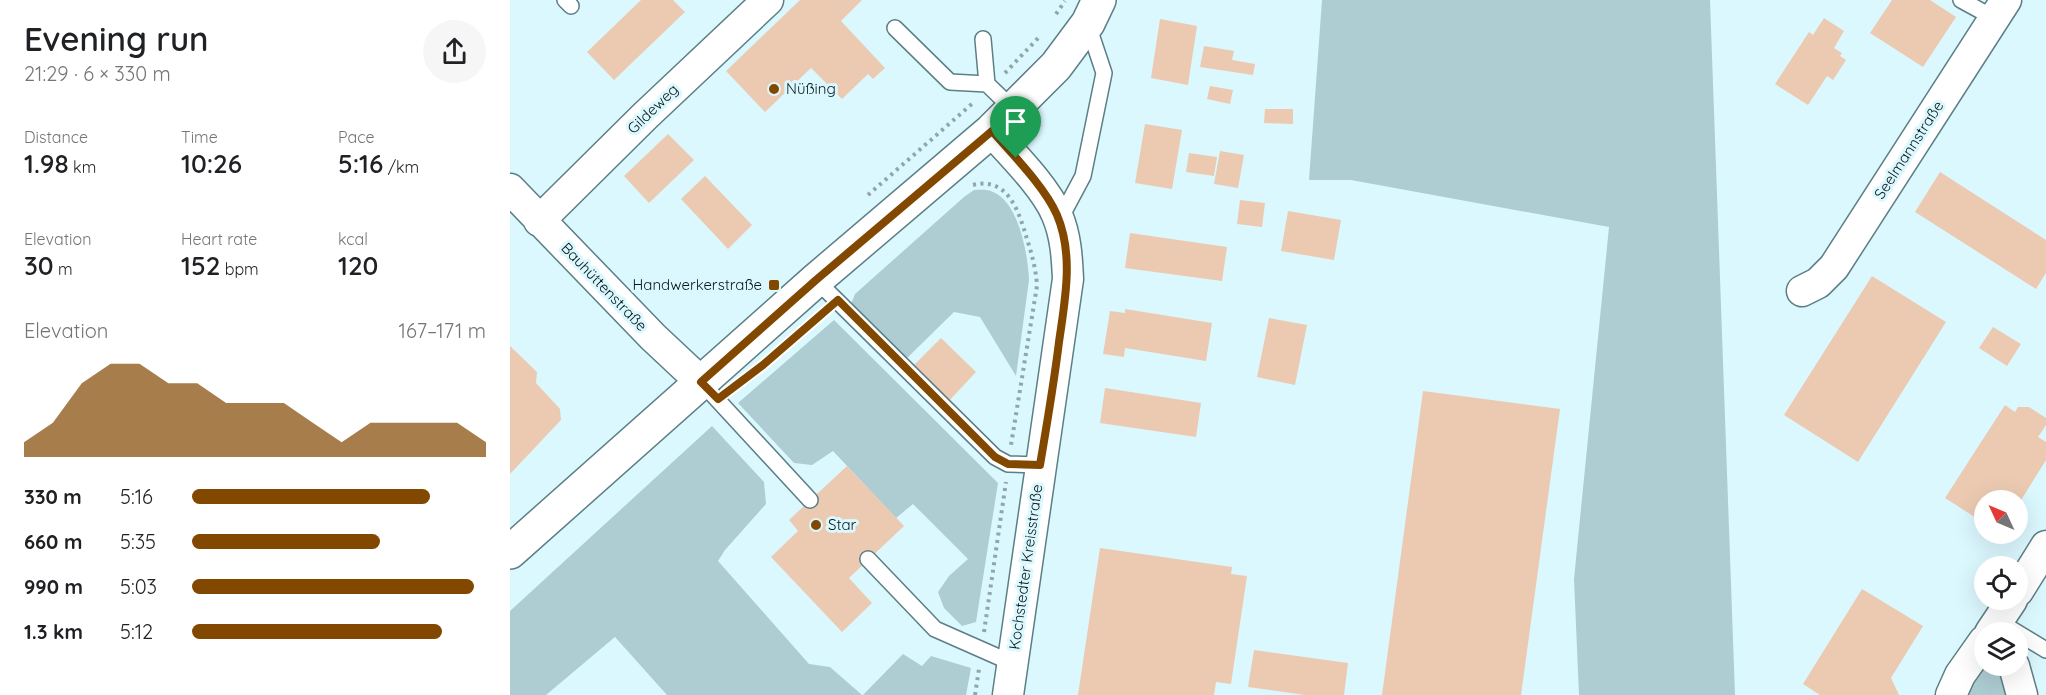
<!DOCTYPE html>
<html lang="en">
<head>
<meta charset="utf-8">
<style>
  :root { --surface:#fff; --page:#f6f6f6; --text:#202124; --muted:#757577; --accent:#834800 }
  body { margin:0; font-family:Quicksand,sans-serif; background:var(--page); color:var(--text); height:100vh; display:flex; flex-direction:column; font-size:22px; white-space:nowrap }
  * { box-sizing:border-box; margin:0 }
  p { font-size:20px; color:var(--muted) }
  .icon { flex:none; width:33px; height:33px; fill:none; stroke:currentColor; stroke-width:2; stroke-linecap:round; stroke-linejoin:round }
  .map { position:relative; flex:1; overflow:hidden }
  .side { display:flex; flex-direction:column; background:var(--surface); width:510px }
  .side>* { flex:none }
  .needle { width:39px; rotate:314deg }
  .buttons { position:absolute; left:1464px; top:490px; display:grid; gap:12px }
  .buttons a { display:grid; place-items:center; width:54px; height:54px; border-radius:50%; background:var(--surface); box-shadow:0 6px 24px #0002; font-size:30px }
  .pin { position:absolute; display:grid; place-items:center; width:51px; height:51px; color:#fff; margin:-62px -26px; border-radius:50% 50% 50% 0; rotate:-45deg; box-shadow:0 0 6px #0007 }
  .pin .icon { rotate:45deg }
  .round { display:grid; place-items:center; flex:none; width:63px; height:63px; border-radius:32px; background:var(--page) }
  .overview { display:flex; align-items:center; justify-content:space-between; height:102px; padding:0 24px }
  h1 { font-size:33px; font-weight:600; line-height:45px }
  .figures { display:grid; grid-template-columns:repeat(3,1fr); gap:9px; height:102px; padding:6px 24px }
  .figures div { display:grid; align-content:center }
  .figures b { font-size:26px; font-weight:600 }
  .figures small { font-size:16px; font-weight:400 }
  .figures p { font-size:16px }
  .chart { height:168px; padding:12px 24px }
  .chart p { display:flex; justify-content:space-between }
  .chart svg { width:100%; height:108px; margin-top:6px; fill:var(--accent); opacity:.7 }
  ul { padding:0 24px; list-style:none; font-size:20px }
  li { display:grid; grid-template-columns:96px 72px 1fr; align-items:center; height:45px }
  li i { height:15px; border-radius:8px; background:var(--accent) }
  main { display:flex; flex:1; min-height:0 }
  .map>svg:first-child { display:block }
  .green { fill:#adcdd3 }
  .building { fill:#ebcab1 }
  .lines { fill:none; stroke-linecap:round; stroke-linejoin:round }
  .lane-casing { stroke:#5c7e85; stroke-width:18 }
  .street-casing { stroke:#5c7e85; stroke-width:33 }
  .secondary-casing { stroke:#5c7e85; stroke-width:36 }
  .path { stroke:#8fa6ab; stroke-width:4; stroke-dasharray:3 4.5; stroke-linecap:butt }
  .lane { stroke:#fff; stroke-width:15 }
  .street { stroke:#fff; stroke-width:30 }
  .secondary { stroke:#fff; stroke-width:33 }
  .route-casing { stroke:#fff; stroke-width:12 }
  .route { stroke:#834800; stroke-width:8 }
  .poi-dot { fill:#834800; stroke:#dbf8fe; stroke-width:2 }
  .labels { text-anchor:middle; stroke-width:6; stroke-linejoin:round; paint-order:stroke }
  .poi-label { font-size:15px; fill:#0a181b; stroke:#dbf8fe; text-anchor:start }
  .street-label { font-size:15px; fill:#0a181b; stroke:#dbf8fe }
</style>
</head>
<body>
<main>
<section class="side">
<div class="overview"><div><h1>Evening run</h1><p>21:29 · 6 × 330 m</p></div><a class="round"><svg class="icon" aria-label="share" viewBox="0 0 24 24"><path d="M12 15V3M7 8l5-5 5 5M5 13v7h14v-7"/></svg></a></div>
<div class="figures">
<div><p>Distance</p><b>1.98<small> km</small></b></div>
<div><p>Time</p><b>10:26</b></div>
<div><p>Pace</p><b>5:16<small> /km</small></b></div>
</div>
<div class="figures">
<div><p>Elevation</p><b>30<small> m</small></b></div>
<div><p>Heart rate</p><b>152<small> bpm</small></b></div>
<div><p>kcal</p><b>120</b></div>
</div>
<div class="chart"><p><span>Elevation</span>167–171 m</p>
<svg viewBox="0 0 160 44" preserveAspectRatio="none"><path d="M0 44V38L10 30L20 14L30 6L40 6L50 14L60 14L70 22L80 22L90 22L100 30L110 38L120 30L130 30L140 30L150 30L160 38V44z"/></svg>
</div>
<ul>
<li><b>330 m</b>5:16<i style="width:81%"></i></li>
<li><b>660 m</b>5:35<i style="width:64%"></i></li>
<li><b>990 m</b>5:03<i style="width:96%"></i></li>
<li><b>1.3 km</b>5:12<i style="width:85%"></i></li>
</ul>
</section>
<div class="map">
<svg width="1536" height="695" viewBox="0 0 1536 695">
  <rect width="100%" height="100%" fill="#dbf8fe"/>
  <path class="green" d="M812,0H1200L1225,695H1069L1064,579L1099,227L841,180H799Z
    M464,190C471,190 477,189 483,192C509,202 518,255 519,280L506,376L470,317L444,312L394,361L341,304L345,294L454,197Z
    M324,320L488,483L466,622L452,626L434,608L428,592L439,576L458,559L403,504L386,518L323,451L302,465L284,463L228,403Z
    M202,426L254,482L256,504L215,550L208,561L299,664L320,667L352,695H157L105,637L36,695H0V611Z
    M393,654L412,666L421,656L461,668L456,695H353Z
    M1475,666H1489L1496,671L1498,695H1456L1463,677Z"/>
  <path class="building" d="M131,0H163L175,12L104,80L77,52Z
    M290,0H352L331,21L375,68L363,79L358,74L332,99L301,68L255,112L216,71Z
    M1382,0H1420L1446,17L1413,67L1360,33Z
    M1314,18L1334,31L1324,48L1332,53L1330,56L1336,60L1323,80L1317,76L1298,105L1265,84L1299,32L1303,35Z
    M650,19L687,26L678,85L641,78Z
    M694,46L724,51L722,60L745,64L743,75L690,67Z
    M700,86L723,90L720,104L697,99Z
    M755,109H783V124L754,123Z
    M635,124L672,130L662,189L625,183Z
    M158,134L184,160L139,203L114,176Z
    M710,151L734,155L728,188L704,184Z
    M679,153L707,157L704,176L676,172Z
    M1430,172L1536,240V273L1526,289L1405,212Z
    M195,176L242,225L218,249L171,199Z
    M730,200L755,203L752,227L727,224Z
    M778,211L831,220L824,260L771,251Z
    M620,233L717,247L712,281L615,268Z
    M1362,276L1436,322L1348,462L1274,415Z
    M615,309L702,323L696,361L615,348L614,357L593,354L600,311L615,313Z
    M759,318L797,325L785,385L747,377Z
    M1483,327L1511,344L1497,366L1469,348Z
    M431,338L466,372L438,402L402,367Z
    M0,346L27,372L26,383L50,409L51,420L0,474Z
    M595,388L691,403L686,437L590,423Z
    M913,391L1050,409L1011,695H872Z
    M1495,405L1505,412L1508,407H1519L1536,418V425L1528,437L1536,442V460L1508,505V501H1474V523L1435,498Z
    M337,466L394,526L339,578L362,603L332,632L261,557L288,531L279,520Z
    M590,548L722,567L721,574L737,576L721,684L706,682L704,695H568Z
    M1352,589L1413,626L1381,678L1389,695H1310L1293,684Z
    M744,650L838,663L834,695H795L738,687Z"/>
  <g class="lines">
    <g class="lane-casing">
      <path id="lane" d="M55,0L61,6
        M1451,0L1484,18
        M385,28L440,82L477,84
        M473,39L477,84L504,110
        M549,221L573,176L594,73L578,25
        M306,280L485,457L498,464L530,465
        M191,382L300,500
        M358,559L425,629L502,663
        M1488,621L1536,650"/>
    </g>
    <g class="street-casing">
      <path id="street" d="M481,131C502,154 536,188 547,215C556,236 557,258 558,279L498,695
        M0,189L143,337L191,382
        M29,221L135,116L258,0
        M1292,291L1308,283L1324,267L1496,0
        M1508,591L1536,546
        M1480,633L1502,600
        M1504,666L1512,695
        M1441,695L1450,675L1474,641"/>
    </g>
    <g class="secondary-casing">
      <path id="secondary" d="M0,552L306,280L481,131L546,66L578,23L589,0"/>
    </g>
    <path class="path" d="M546,14L555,1
      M495,73L531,35
      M463,185C499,176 509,213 517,239C522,255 526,269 527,286L501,445
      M358,195L463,103
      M474,632L496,482
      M465,695L469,669"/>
    <use href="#lane" class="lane"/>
    <use href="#street" class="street"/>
    <use href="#secondary" class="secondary"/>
  </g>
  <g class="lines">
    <g class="route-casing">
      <path id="route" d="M482,131C502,154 535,187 547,215C564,255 555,300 549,342C544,383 537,424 530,465L498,464L485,457L328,300L253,365L208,399L191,382L306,280Z"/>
    </g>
    <use href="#route" class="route"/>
  </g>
  <g class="poi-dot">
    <circle cx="264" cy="89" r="6"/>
    <rect x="258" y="279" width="12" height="12" rx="3"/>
    <circle cx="306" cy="525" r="6"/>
  </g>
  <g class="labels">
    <g class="poi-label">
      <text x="276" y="94">Nüßing</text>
      <text x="252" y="290" text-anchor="end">Handwerkerstraße</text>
      <text x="318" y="530">Star</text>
    </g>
    <g class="street-label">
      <text transform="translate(143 109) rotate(-44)" y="5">Gildeweg</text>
      <text transform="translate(1399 150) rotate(-57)" y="5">Seelmannstraße</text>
      <text transform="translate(94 287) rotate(46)" y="5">Bauhüttenstraße</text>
      <text transform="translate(516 567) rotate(-82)" y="5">Kochstedter Kreisstraße</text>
    </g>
  </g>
</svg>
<div class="buttons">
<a><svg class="needle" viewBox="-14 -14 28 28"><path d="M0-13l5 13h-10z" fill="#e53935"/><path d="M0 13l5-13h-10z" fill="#757577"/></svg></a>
<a><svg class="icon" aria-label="locate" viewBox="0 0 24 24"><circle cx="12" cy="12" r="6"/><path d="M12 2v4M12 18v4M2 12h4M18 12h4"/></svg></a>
<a><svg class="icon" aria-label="layers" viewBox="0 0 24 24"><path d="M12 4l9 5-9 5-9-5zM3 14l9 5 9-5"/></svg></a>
</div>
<div class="pin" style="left:506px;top:158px;background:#1e9e55"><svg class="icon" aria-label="arrive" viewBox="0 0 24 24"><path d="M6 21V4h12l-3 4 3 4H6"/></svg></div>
</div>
</main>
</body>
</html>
